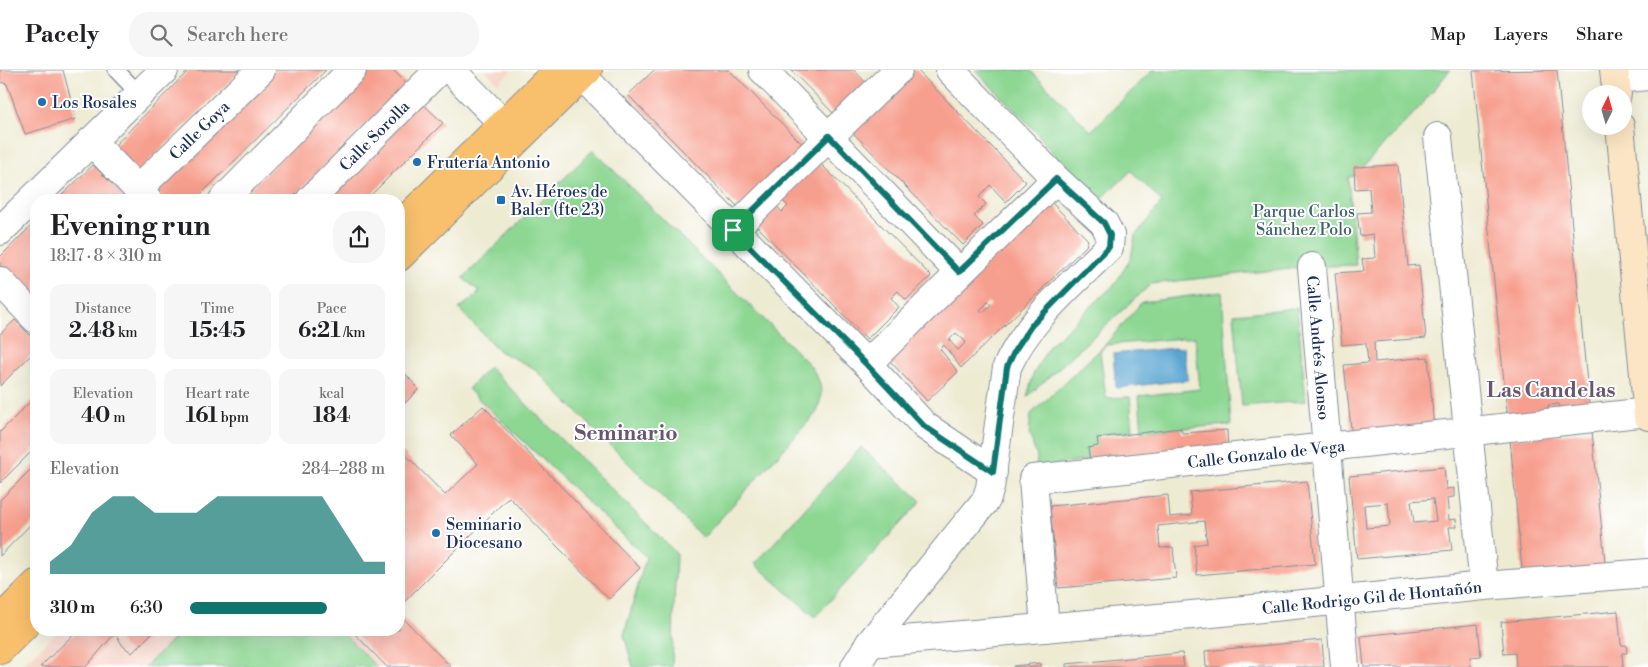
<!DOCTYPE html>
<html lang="en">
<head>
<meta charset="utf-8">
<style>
  :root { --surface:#fff; --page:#f6f6f6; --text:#202124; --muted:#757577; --line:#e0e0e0; --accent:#0f766e }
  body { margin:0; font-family:"Libre Bodoni",serif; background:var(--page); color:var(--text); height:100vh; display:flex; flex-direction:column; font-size:19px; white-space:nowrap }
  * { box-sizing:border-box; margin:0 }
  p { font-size:16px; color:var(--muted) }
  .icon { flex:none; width:28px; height:28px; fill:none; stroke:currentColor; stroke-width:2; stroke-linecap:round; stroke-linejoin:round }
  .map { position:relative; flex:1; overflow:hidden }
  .drawer { position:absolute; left:30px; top:124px; width:375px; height:442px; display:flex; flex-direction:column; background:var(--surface); border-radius:20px; box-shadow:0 5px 20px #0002 }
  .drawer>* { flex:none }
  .needle { width:32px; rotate:5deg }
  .tools { position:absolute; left:1582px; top:15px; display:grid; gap:10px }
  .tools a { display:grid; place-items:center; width:50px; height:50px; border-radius:50%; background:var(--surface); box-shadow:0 5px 20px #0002; font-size:25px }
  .pin { position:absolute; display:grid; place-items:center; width:42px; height:42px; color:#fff; margin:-21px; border-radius:10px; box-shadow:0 2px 8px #0006 }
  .round { display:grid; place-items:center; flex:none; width:52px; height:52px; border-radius:20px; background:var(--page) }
  .summary { display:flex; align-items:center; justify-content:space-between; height:85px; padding:0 20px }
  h1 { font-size:28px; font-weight:800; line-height:38px }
  .metrics { display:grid; grid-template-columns:repeat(3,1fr); gap:8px; height:85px; padding:5px 20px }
  .metrics div { display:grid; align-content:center; border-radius:12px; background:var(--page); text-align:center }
  .metrics b { font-size:21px; font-weight:800 }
  .metrics small { font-size:14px; font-weight:400 }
  .metrics p { font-size:14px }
  .chart { height:140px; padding:10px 20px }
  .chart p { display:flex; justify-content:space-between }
  .chart svg { width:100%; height:90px; margin-top:5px; fill:var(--accent); opacity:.7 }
  ul { padding:0 20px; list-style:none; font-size:16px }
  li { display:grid; grid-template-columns:80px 60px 1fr; align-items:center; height:38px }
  li i { height:12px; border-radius:6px; background:var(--accent) }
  header { display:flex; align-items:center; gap:30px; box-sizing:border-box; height:70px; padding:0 25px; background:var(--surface); border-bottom:1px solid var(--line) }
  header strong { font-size:24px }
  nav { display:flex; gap:28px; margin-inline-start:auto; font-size:18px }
  .search { width:350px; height:45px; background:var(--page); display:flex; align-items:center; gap:12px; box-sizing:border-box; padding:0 18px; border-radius:20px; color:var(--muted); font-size:19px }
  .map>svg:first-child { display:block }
  .built { fill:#f6d2c4 }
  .green { fill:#8dd793; stroke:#548378 }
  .water { fill:#5aa5d2; stroke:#3a6a98 }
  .building { fill:#f79f8e; fill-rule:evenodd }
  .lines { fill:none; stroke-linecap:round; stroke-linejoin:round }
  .lane-casing { stroke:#848d98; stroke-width:18 }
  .street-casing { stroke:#848d98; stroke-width:30 }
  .secondary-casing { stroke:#848d98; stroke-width:30 }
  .primary-casing { stroke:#848d98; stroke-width:30 }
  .lane { stroke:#fff; stroke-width:15 }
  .street { stroke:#fff; stroke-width:28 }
  .secondary { stroke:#fce5c4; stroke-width:28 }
  .primary { stroke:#f8bf6c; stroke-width:28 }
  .route-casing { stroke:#fff; stroke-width:10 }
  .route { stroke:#0f766e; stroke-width:6 }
  .poi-dot { fill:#1f6fb2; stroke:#fff; stroke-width:2 }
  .labels { text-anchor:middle; stroke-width:4; stroke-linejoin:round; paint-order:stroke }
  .poi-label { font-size:16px; fill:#1b2f5e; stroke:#fff; text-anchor:start }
  .street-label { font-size:16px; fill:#1b2f5e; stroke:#fff }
  .park-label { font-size:16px; fill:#3d616e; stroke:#fff }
  .district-label { font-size:21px; font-weight:bold; fill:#68566f; stroke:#fff }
</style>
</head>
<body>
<header>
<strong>Pacely</strong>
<div class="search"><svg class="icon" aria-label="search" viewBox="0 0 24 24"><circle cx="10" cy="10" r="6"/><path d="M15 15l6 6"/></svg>Search here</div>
<nav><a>Map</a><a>Layers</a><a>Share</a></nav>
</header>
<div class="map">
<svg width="1648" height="597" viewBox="0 0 1648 597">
  <rect width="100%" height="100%" fill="#fff"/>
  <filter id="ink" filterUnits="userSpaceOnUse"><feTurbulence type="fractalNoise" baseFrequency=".02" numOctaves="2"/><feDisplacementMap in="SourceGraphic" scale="10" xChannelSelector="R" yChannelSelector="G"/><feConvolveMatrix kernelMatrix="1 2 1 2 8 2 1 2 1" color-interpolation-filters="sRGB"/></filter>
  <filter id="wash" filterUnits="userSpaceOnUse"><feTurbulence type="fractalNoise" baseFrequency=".0096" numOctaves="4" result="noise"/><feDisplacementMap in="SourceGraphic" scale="20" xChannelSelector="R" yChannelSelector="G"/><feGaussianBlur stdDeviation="1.12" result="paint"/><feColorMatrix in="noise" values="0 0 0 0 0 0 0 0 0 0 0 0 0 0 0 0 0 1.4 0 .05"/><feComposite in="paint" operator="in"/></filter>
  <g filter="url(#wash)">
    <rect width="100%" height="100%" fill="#eeebd3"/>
    <path class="built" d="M485,0H512L498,13Z
      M59,560H350L386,597H20Z"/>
    <path class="green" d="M975,0H1030L1091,61L1153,0H1450L1417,40L1355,105L1348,108L1356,195L1301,197L1151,214L1027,327L1033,305L1049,276L1115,214L1131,188L1135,166L1162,132L1131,101L1094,136L1037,63Z
      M593,80L809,294C822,313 824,320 817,342L703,468L532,297L499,281L459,239L480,222L463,208Z
      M1222,222L1231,355L1142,361L1139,326L1200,319L1195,267L1106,275L1100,281L1106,328L1130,327L1133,361L1097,365L1098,376L1090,390L1036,397L1037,387L1029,364L1031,344L1105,275L1142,232Z
      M1297,238L1306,331L1242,336L1234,244Z
      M489,297L676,483L672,597H633L624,565L646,487L468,319Z
      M861,377L921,431L815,547L755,494Z
      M183,560H340L377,597H145Z"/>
    <path class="water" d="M1184,277L1188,310L1116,318L1113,284Z"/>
    <g id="blocks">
      <path class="building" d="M0,0H63L76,49L25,64L7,14L0,12Z
        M189,0H241L137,103L112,78Z
        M273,0H326L195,130H164L153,120Z
        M369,0H393L407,14L290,130H239Z
        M654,0H729L804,76L739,138L628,25Z
        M791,0H854L867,14L835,45Z
        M913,0H917L1026,112L1006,132L990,115L979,127L986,134L974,146L983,155L963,175L851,61Z
        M1557,0L1590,344L1561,346L1559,334L1548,335L1549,348L1508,352L1473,1Z
        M417,28L443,53L366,130H314Z
        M819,92L931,206L906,230L898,221L891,228L899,237L867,269L755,154L775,134L782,142L788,136L781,129Z
        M93,95L128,130H57Z
        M1398,95L1408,196L1419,195L1426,268L1374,272L1375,292L1428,287L1434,358L1352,367L1344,295L1368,293L1366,273L1342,275L1335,203L1364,201L1362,189L1375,188L1373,164L1360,166L1357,143L1371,142L1369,118L1355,119L1354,97Z
        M1050,131L1088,170L1086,176L961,298L944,275L940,279L958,302L927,331L889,290ZM988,232L991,235L983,242L980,240ZM956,263L966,272L958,280L949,270Z
        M36,151V236L0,199V187Z
        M15,250L36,271V280L0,316V264Z
        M399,297L419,319L401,337L399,334Z
        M36,326V377L0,413V362Z
        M483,336L640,498L609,529L509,427L399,537V378L445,425L478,394L451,365Z
        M1181,358L1182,363L1227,360L1228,380L1100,392V388L1090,390L1088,378L1098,376L1097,368Z
        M1592,361L1606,502L1523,510L1510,369Z
        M36,394V449L0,486V430Z
        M1444,397L1446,419L1454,418V427L1447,428L1449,450L1456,449L1457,457H1449L1452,480L1357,489L1349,406ZM1433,429L1436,451L1414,453L1411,431ZM1388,433L1390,456L1366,458L1364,435Z
        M1307,411L1315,494L1197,505L1194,475L1207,473L1204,451L1158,456L1160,478L1173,477L1176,508L1058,518L1050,436L1168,425L1170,447L1192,445L1190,422Z
        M1618,541L1621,575H1626L1627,583H1622L1623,597H1516L1515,583L1504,584L1501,552Z
        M399,544L451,597H387L351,560H399Z
        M1478,554L1481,586L1470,587L1471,597H1364L1361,566Z
        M78,560H155L132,583L123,576L115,563L86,597H40Z
        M1322,570L1324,597H1206L1205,581Z
        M1182,583L1184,597H1066V594Z
        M1040,593V597H1013V596Z"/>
    </g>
  </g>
  <g filter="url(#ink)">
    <use href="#blocks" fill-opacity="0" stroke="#848d98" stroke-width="1"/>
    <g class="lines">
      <g class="lane-casing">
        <path id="lane" d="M116,0L139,24"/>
      </g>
      <g class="street-casing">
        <g id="street">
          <path d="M451,0L518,69"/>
          <path d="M576,0L867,294L925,356L993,402"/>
          <path d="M763,0L959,202"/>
          <path d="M1615,9L1648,6"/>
          <path d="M91,71L148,130"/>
          <path id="s1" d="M138,119L261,0"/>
          <path d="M223,130L352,0"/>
          <path id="s2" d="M310,130L439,0"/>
          <path d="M733,160L898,0"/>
          <path d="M0,161L164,0"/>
          <path id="s3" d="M1312,197L1345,597"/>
          <path d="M0,211L36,249"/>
          <path d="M867,294L1056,109"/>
          <path d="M1484,516L1648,503"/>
          <path id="s4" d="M1045,558L1033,409L1648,342"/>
          <path id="s5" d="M870,573L1192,545L1484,516L1438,67"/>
          <path d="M855,597L870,573L986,430L990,418L1007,297C1029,248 1072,215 1109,177L1110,165L1104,153L1056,109L950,0"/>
        </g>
      </g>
      <g class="secondary-casing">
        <path id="secondary" d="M1614,0L1617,24
          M1620,56L1648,346"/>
      </g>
      <g class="primary-casing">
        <path id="primary" d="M399,156L558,0
          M399,187L588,0
          M0,550L36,514
          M0,580L36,544"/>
      </g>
      <use href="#lane" class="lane"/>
      <use href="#street" class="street"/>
      <use href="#secondary" class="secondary"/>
      <use href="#primary" class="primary"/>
    </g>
  </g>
  <g class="lines" filter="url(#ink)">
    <g class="route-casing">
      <path id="route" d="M829,66L959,202L1056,109L1104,153L1110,165L1109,177L1031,256L1015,280L1007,297L993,402L924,356L866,294L733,160Z"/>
    </g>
    <use href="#route" class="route"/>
  </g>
  <g class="poi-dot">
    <circle cx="42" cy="32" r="5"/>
    <circle cx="417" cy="92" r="5"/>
    <rect x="496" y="125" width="10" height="10" rx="2.5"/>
    <circle cx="436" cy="463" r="5"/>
  </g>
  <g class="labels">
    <g class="poi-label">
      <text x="52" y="38">Los Rosales</text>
      <text x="427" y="98">Frutería Antonio</text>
      <text x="511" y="127">Av. Héroes de<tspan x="511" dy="18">Baler (fte 23)</tspan></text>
      <text x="446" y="460">Seminario<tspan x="446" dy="18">Diocesano</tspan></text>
    </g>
    <g class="street-label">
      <text dy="6" stroke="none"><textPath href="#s1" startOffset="85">Calle Goya</textPath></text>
      <text dy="6" stroke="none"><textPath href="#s2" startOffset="91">Calle Sorolla</textPath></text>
      <text dy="6" stroke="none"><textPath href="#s3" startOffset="81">Calle Andrés Alonso</textPath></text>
      <text dy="6" stroke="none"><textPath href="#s4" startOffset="384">Calle Gonzalo de Vega</textPath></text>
      <text dy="6" stroke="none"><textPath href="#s5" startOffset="504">Calle Rodrigo Gil de Hontañón</textPath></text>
    </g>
    <g class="park-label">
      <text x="1304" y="147">Parque Carlos<tspan x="1304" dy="18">Sánchez Polo</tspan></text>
    </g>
    <g class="district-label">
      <text x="1551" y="327">Las Candelas</text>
      <text x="626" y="370">Seminario</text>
    </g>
  </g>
</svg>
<div class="tools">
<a><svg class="needle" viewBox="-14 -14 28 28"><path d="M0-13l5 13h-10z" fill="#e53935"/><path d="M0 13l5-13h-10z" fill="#757577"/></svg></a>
</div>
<div class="pin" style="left:733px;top:160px;background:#1e9e55"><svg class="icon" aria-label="arrive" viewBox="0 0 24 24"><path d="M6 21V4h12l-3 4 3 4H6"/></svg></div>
<section class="drawer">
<div class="summary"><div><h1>Evening run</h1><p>18:17 · 8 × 310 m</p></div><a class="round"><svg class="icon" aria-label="share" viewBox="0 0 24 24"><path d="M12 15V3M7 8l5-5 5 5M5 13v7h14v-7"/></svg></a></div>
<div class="metrics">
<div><p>Distance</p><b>2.48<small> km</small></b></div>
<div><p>Time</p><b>15:45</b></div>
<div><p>Pace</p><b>6:21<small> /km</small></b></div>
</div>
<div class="metrics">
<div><p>Elevation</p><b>40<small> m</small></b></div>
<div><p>Heart rate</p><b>161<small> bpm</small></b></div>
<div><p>kcal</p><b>184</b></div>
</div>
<div class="chart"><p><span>Elevation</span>284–288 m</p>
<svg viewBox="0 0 160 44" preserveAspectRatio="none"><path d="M0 44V38L10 30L20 14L30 6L40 6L50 14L60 14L70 14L80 6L90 6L100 6L110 6L120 6L130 6L140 22L150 38L160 38V44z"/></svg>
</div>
<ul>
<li><b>310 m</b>6:30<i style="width:70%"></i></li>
</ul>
</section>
</div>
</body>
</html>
